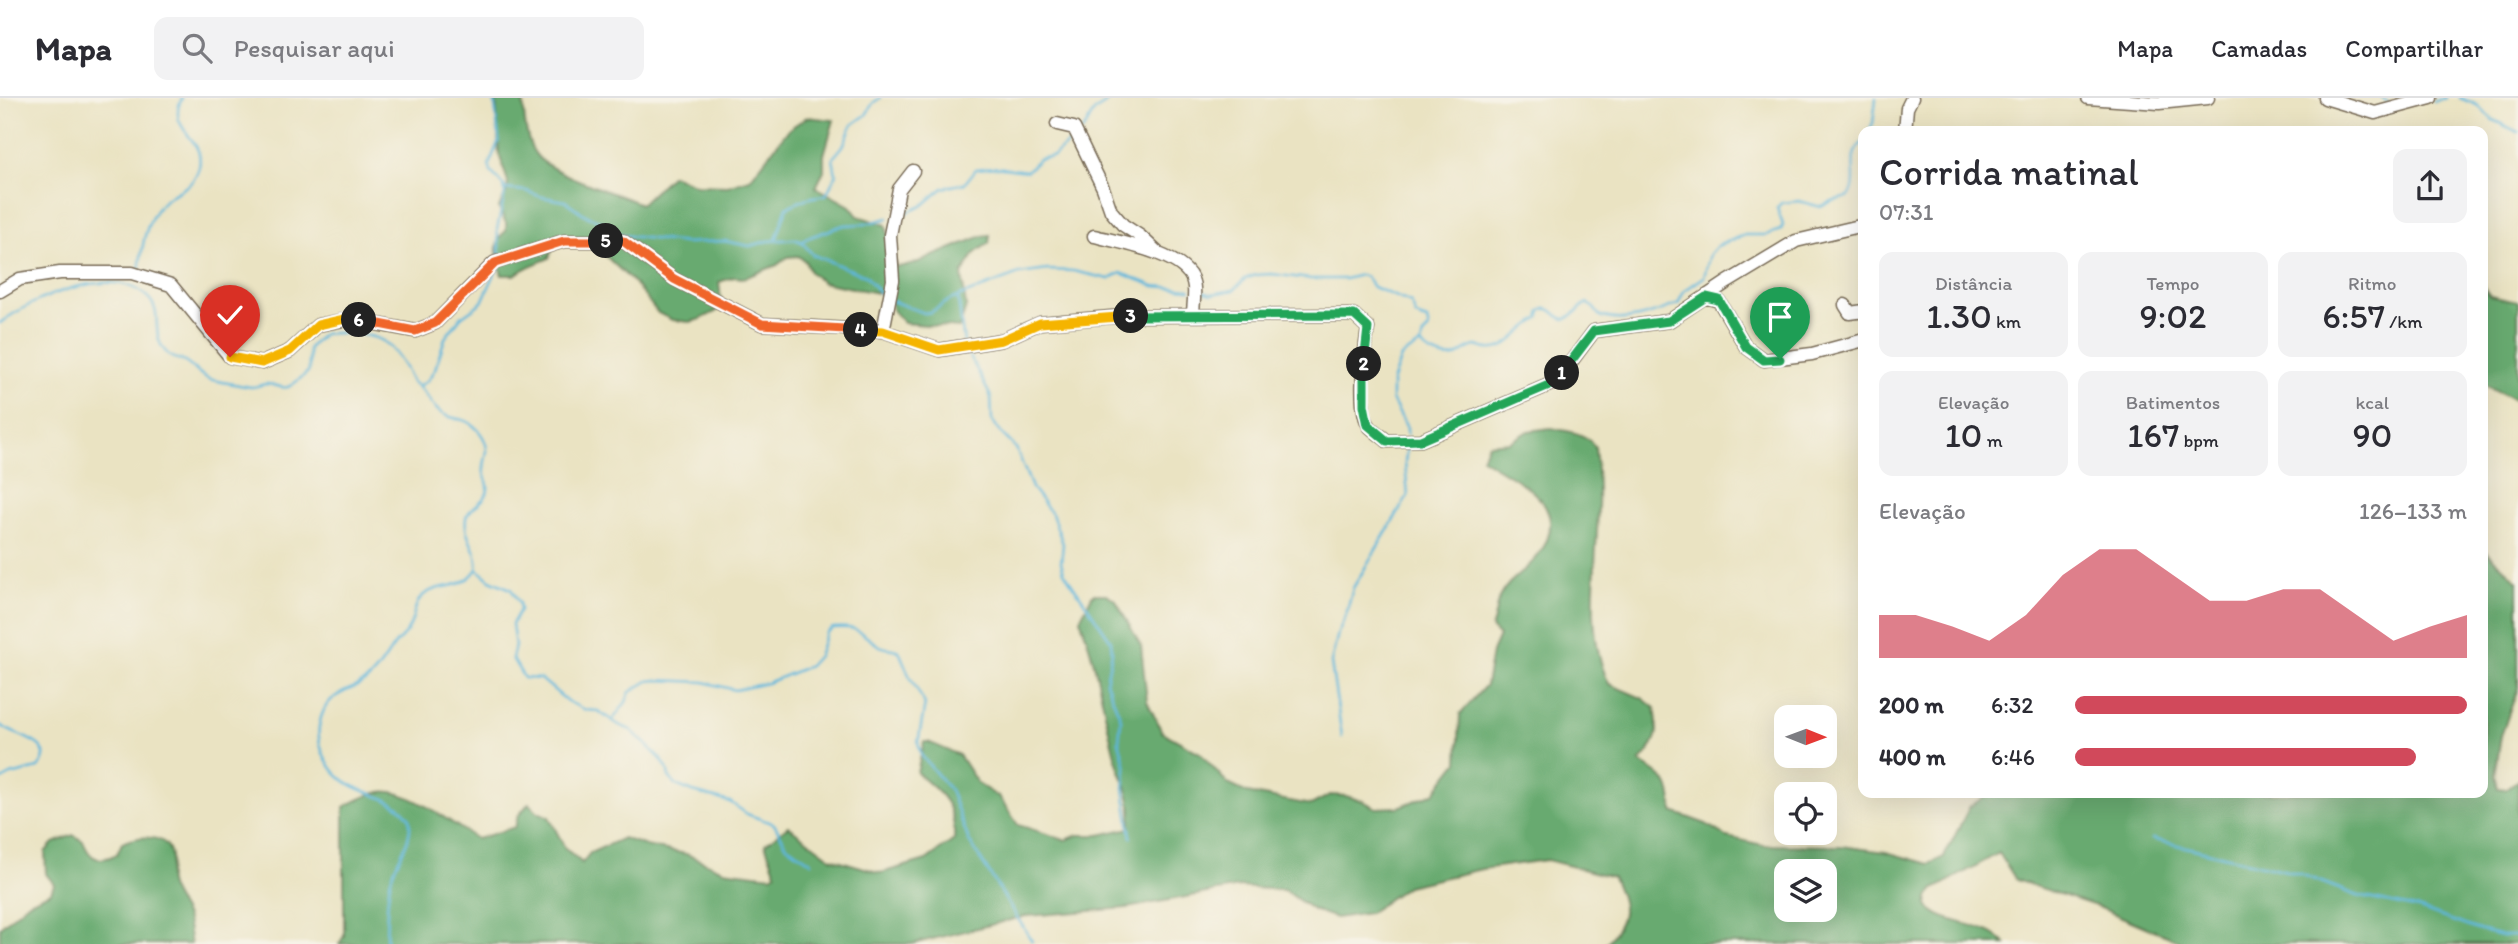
<!DOCTYPE html>
<html lang="pt">
<head>
<meta charset="utf-8">
<style>
  :root { --surface:#fff; --page:#f2f2f3; --text:#2b2b33; --muted:#7c7c81; --line:#e1e1e2; --accent:#d1495b }
  body { margin:0; font-family:Itim,sans-serif; background:var(--page); color:var(--text); height:100vh; display:flex; flex-direction:column; font-size:26px; white-space:nowrap }
  * { box-sizing:border-box; margin:0 }
  p { font-size:23px; color:var(--muted) }
  .icon { flex:none; width:38px; height:38px; fill:none; stroke:currentColor; stroke-width:2; stroke-linecap:round; stroke-linejoin:round }
  .map { position:relative; flex:1; overflow:hidden }
  .details { position:absolute; left:1858px; top:28px; width:630px; height:672px; display:flex; flex-direction:column; background:var(--surface); border-radius:14px; box-shadow:0 7px 28px #0002 }
  .details>* { flex:none }
  .needle { width:46px; rotate:91deg }
  .buttons { position:absolute; left:1774px; top:607px; display:grid; gap:14px }
  .buttons a { display:grid; place-items:center; width:63px; height:63px; border-radius:14px; background:var(--surface); box-shadow:0 7px 28px #0002; font-size:35px }
  .pin { position:absolute; display:grid; place-items:center; width:60px; height:60px; color:#fff; margin:-72px -30px; border-radius:50% 50% 50% 0; rotate:-45deg; box-shadow:0 0 7px #0007 }
  .pin .icon { rotate:45deg }
  .km { position:absolute; width:35px; height:35px; margin:-18px; border-radius:50%; background:#222; color:#fff; font-size:19px; line-height:35px; text-align:center }
  .round { display:grid; place-items:center; flex:none; width:74px; height:74px; border-radius:14px; background:var(--page) }
  .headline { display:flex; align-items:center; justify-content:space-between; height:119px; padding:0 21px }
  h1 { font-size:38px; font-weight:600; line-height:52px }
  .stats { display:grid; grid-template-columns:repeat(3,1fr); gap:10px; height:119px; padding:7px 21px }
  .stats div { display:grid; align-content:center; border-radius:14px; background:var(--page); text-align:center }
  .stats b { font-size:35px; font-weight:600 }
  .stats small { font-size:19px; font-weight:400 }
  .stats p { font-size:19px }
  .chart { height:196px; padding:14px 21px }
  .chart p { display:flex; justify-content:space-between }
  .chart svg { width:100%; height:126px; margin-top:7px; fill:var(--accent); opacity:.7 }
  ul { padding:0 21px; list-style:none; font-size:23px }
  li { display:grid; grid-template-columns:112px 84px 1fr; align-items:center; height:52px }
  li i { height:18px; border-radius:9px; background:var(--accent) }
  header { display:flex; align-items:center; gap:42px; box-sizing:border-box; height:98px; padding:0 35px; background:var(--surface); border-bottom:2px solid var(--line) }
  header strong { font-size:33px }
  nav { display:flex; gap:38px; margin-inline-start:auto; font-size:24px }
  .search { width:490px; height:63px; background:var(--page); display:flex; align-items:center; gap:18px; box-sizing:border-box; padding:0 24px; border-radius:14px; color:var(--muted); font-size:26px }
  .map>svg:first-child { display:block }
  .forest { fill:#67aa6f; stroke:#516a46; stroke-width:2; fill-rule:evenodd }
  .lines { fill:none; stroke-linecap:round; stroke-linejoin:round }
  .stream { stroke:#5fb7dc; stroke-width:2.5 }
  .minor-casing { stroke:#786b57; stroke-width:15 }
  .minor { stroke:#fff; stroke-width:12 }
  .split-1-casing { stroke:#fff; stroke-width:14 }
  .split-2-casing { stroke:#fff; stroke-width:14 }
  .split-3-casing { stroke:#fff; stroke-width:14 }
  .split-4-casing { stroke:#fff; stroke-width:14 }
  .split-5-casing { stroke:#fff; stroke-width:14 }
  .split-6-casing { stroke:#fff; stroke-width:14 }
  .split-7-casing { stroke:#fff; stroke-width:14 }
  .split-1 { stroke:#22a559; stroke-width:9 }
  .split-2 { stroke:#22a559; stroke-width:9 }
  .split-3 { stroke:#22a559; stroke-width:9 }
  .split-4 { stroke:#f5b400; stroke-width:9 }
  .split-5 { stroke:#f0652b; stroke-width:9 }
  .split-6 { stroke:#f0652b; stroke-width:9 }
  .split-7 { stroke:#f5b400; stroke-width:9 }
</style>
</head>
<body>
<header>
<strong>Mapa</strong>
<div class="search"><svg class="icon" aria-label="search" viewBox="0 0 24 24"><circle cx="10" cy="10" r="6"/><path d="M15 15l6 6"/></svg>Pesquisar aqui</div>
<nav><a>Mapa</a><a>Camadas</a><a>Compartilhar</a></nav>
</header>
<div class="map">
<svg width="2518" height="846" viewBox="0 0 2518 846">
  <rect width="100%" height="100%" fill="#f7f3e8"/>
  <filter id="ink" filterUnits="userSpaceOnUse"><feTurbulence type="fractalNoise" baseFrequency=".0143" numOctaves="2"/><feDisplacementMap in="SourceGraphic" scale="14" xChannelSelector="R" yChannelSelector="G"/><feConvolveMatrix kernelMatrix="1 2 1 2 8 2 1 2 1" color-interpolation-filters="sRGB"/></filter>
  <filter id="wash" filterUnits="userSpaceOnUse"><feTurbulence type="fractalNoise" baseFrequency=".00686" numOctaves="4" result="noise"/><feDisplacementMap in="SourceGraphic" scale="28" xChannelSelector="R" yChannelSelector="G"/><feGaussianBlur stdDeviation="1.57" result="paint"/><feColorMatrix in="noise" values="0 0 0 0 0 0 0 0 0 0 0 0 0 0 0 0 0 1.4 0 .05"/><feComposite in="paint" operator="in"/></filter>
  <g filter="url(#wash)">
    <rect width="100%" height="100%" fill="#eae3c2"/>
    <path class="forest" d="M496,0H523C524,17 525,44 537,58C553,77 616,95 641,106L672,77L696,87L727,88L750,81L789,31L807,19L834,22L824,57V73L816,89L850,108L858,118L886,127L895,169L911,167L982,138L990,137L989,145L975,155L962,176L966,209L959,230L904,225L893,213L888,197L822,184L810,174L805,163L798,158L788,159L777,167L744,180L734,179L719,184L721,203L717,213L701,221L690,224L672,222L658,215L634,185L591,144L557,140L549,160C536,166 526,168 515,177H502C498,162 491,143 506,133V125L499,110L507,93L508,84L499,56Z
      M2483,188L2490,198L2518,204V303L2483,286Z
      M1551,330C1567,333 1586,334 1595,349C1597,369 1599,389 1598,409C1597,467 1584,532 1609,586L1642,600L1655,610C1660,637 1657,644 1640,664C1666,681 1671,683 1673,714L1706,726L1727,739L1763,747L1841,748L1886,754L1929,766L1944,759L1970,708L1992,695H2483V451L2518,483V590L2501,638L2495,678L2498,690L2506,691L2518,682V846H2185L2096,808L2016,782L1999,755L1933,792L1928,800L1927,808C1947,830 1980,820 2006,846H1606C1628,819 1627,811 1613,779L1547,762L1482,771L1407,788L1369,815L1336,820L1313,812L1284,792L1239,789L1127,810L1027,818L912,846H339L344,838V709C355,703 367,696 380,694C408,689 453,727 477,741L515,729L518,718L529,705L538,714L549,719L565,750L582,765L590,755L623,740L646,748L686,756L723,772L772,778L776,775L765,746L788,728L831,760L881,775L926,762L954,742C956,706 942,696 917,675L924,644H928L959,657L978,686L1000,700L1018,727L1066,742L1078,737H1099L1130,730C1135,698 1123,686 1115,658C1103,612 1097,565 1080,521L1093,496H1107L1116,503L1141,548L1147,603L1162,634L1200,655L1228,686L1247,695L1311,707L1330,697L1346,698L1363,703L1376,710L1399,709L1434,695L1458,664L1460,616L1486,587L1492,554L1499,538L1491,530C1496,520 1495,508 1500,498C1509,480 1529,472 1540,455C1574,404 1515,383 1482,360L1488,346L1510,344L1528,333ZM1787,774H1825V812H1787Z
      M73,737L83,743C90,762 99,765 117,756L122,745C138,738 168,734 171,758C172,767 167,776 169,785C172,798 181,807 186,819C189,827 189,838 191,846H0V829L29,804L51,794L54,786L46,776L45,754L53,745Z"/>
    <g class="lines">
      <path class="stream" d="M494,0L499,42L489,67L491,74L504,88L505,95L497,131L500,159
        M2382,0L2389,7
        M2460,0L2477,7L2493,22L2518,34
        M2433,4L2446,0
        M1082,33C1088,27 1090,17 1096,12C1102,7 1106,8 1109,0
        M1869,33L1873,25L1876,0
        M505,91L526,93L542,99L565,103L587,118L605,125L621,137L685,145L724,143L750,148L768,143L795,141L802,144L813,157L866,178L880,196L886,200
        M898,118L922,108L943,90L965,85L976,71L995,69L1027,73L1039,61L1054,58L1074,40
        M776,142L787,109L808,100L826,97L836,77L833,60L843,48L852,27L866,17L873,5L880,0
        M802,144L807,140L844,127L865,126L888,120
        M139,173C142,150 145,123 161,106C174,91 193,93 199,69C206,39 165,32 182,0
        M1200,192L1212,196L1234,192L1245,181L1256,177L1271,176L1310,181H1345L1361,177L1366,179L1373,189L1411,205L1416,218L1427,222L1429,231L1423,237L1421,246
        M958,200L964,245
        M892,203L924,215L931,214L950,202L1019,176L1048,172L1073,173L1109,181L1121,175L1154,188L1190,191
        M0,225C33,200 117,162 151,203C162,217 151,236 165,253C171,260 175,260 183,263C192,268 199,277 209,281C215,283 246,288 251,289C257,289 262,286 267,286C275,286 280,291 288,289C295,286 303,278 309,273V250L323,236C338,234 370,235 383,243C395,250 407,272 412,284C424,290 428,306 441,315C448,320 458,320 466,323C477,328 487,341 487,353C486,360 483,367 484,375C485,380 489,385 488,390C488,404 469,408 466,420C463,440 480,453 477,471C460,495 444,483 425,496C413,504 415,522 407,533C403,539 397,543 393,549C386,559 380,570 371,579C358,592 333,592 324,612C314,633 319,654 333,672C352,697 390,694 409,719C415,744 394,761 390,785C386,805 387,826 386,846
        M1421,246C1427,255 1446,263 1457,258C1465,254 1467,249 1477,248C1506,261 1517,232 1539,221L1541,213C1553,205 1555,222 1567,221L1587,205L1593,209L1599,217C1622,228 1655,215 1678,206L1684,193L1704,179L1710,156L1717,148L1745,137H1766L1781,132L1783,127L1777,110L1781,105L1799,103L1821,109L1832,103L1849,99C1862,80 1843,57 1864,44
        M966,251L991,299L992,322L1001,335L1016,350L1032,390L1052,416L1063,446L1061,464L1064,474L1111,543L1112,554L1106,584L1121,621L1119,643L1126,670L1124,690L1131,739
        M420,287L427,283L435,271L445,240L461,219L482,204L498,169
        M1407,337V330L1392,302V284L1401,259L1421,246
        M477,471L490,482L511,491L519,505L520,512L512,526L515,548L512,560L524,580L541,581L567,603L585,612L598,613L619,627L631,632L661,661L667,670L669,679L676,687L693,694L730,704L747,716L774,726L787,748L811,764
        M612,623L626,604L630,594L648,583L656,582L704,584L735,592L767,585L809,568L818,558L826,535L833,530C861,528 857,534 878,547C884,551 893,550 899,553L909,577L925,606L918,645L921,657L950,692L969,743L1032,843
        M0,627C14,639 61,644 38,670L11,677L0,683
        M1342,639L1331,565L1338,535L1346,517L1353,490L1408,398L1405,365L1407,347
        M2152,741L2300,776L2358,798L2420,811L2478,832L2502,838H2518"/>
    </g>
  </g>
  <g filter="url(#ink)">
    <g class="lines">
      <g class="minor-casing">
        <path id="minor" d="M2088,0L2159,5L2208,0
          M2325,0L2375,15L2431,0
          M1057,26L1074,30L1103,90L1111,113L1123,127L1140,138L1157,154
          M1905,33L1907,10L1912,0
          M1094,138C1119,144 1186,156 1193,184C1196,193 1193,207 1193,217
          M0,193L20,181L60,175H132L171,187L230,259L262,265L290,253L318,227L349,221L415,233L435,225L494,165L564,143H623L674,181L762,226L883,233L939,252L1002,242L1040,225L1123,218L1354,217L1368,230C1365,251 1356,312 1370,329C1375,334 1382,338 1387,343L1421,342L1556,284L1594,233L1669,223L1726,185L1796,143L1864,127
          M1706,199L1719,203L1746,249L1764,262L1812,256L1864,242
          M1845,207L1850,215L1864,213
          M883,233L893,182L890,137L899,91L913,73"/>
      </g>
      <use href="#minor" class="minor"/>
    </g>
  </g>
  <g class="lines" filter="url(#ink)">
    <g class="split-1-casing">
      <path id="split-1" d="M1562,275L1594,233L1669,223L1706,199L1719,202L1746,249L1764,262L1780,261"/>
    </g>
    <g class="split-2-casing">
      <path id="split-2" d="M1364,266V307L1368,327L1387,343L1421,342L1556,284L1562,275"/>
    </g>
    <g class="split-3-casing">
      <path id="split-3" d="M1131,218L1354,217L1368,230L1364,266"/>
    </g>
    <g class="split-4-casing">
      <path id="split-4" d="M861,232L883,233L939,252L1002,242L1040,225L1131,218"/>
    </g>
    <g class="split-5-casing">
      <path id="split-5" d="M606,143H623L674,181L762,226L861,232"/>
    </g>
    <g class="split-6-casing">
      <path id="split-6" d="M359,222L415,233L435,225L495,165L564,143H606"/>
    </g>
    <g class="split-7-casing">
      <path id="split-7" d="M230,259L262,265L290,253L318,227L349,220L359,222"/>
    </g>
    <use href="#split-1" class="split-1"/>
    <use href="#split-2" class="split-2"/>
    <use href="#split-3" class="split-3"/>
    <use href="#split-4" class="split-4"/>
    <use href="#split-5" class="split-5"/>
    <use href="#split-6" class="split-6"/>
    <use href="#split-7" class="split-7"/>
  </g>
</svg>
<div class="buttons">
<a><svg class="needle" viewBox="-14 -14 28 28"><path d="M0-13l5 13h-10z" fill="#e53935"/><path d="M0 13l5-13h-10z" fill="#7c7c81"/></svg></a>
<a><svg class="icon" aria-label="locate" viewBox="0 0 24 24"><circle cx="12" cy="12" r="6"/><path d="M12 2v4M12 18v4M2 12h4M18 12h4"/></svg></a>
<a><svg class="icon" aria-label="layers" viewBox="0 0 24 24"><path d="M12 4l9 5-9 5-9-5zM3 14l9 5 9-5"/></svg></a>
</div>
<div class="pin" style="left:1780px;top:261px;background:#1e9e55"><svg class="icon" aria-label="arrive" viewBox="0 0 24 24"><path d="M6 21V4h12l-3 4 3 4H6"/></svg></div>
<div class="pin" style="left:230px;top:259px;background:#d93025"><svg class="icon" aria-label="check" viewBox="0 0 24 24"><path d="M5 12l5 5 9-10"/></svg></div>
<b class="km" style="left:1562px;top:275px">1</b>
<b class="km" style="left:1364px;top:266px">2</b>
<b class="km" style="left:1131px;top:218px">3</b>
<b class="km" style="left:861px;top:232px">4</b>
<b class="km" style="left:606px;top:143px">5</b>
<b class="km" style="left:359px;top:222px">6</b>
<section class="details">
<div class="headline"><div><h1>Corrida matinal</h1><p>07:31</p></div><a class="round"><svg class="icon" aria-label="share" viewBox="0 0 24 24"><path d="M12 15V3M7 8l5-5 5 5M5 13v7h14v-7"/></svg></a></div>
<div class="stats">
<div><p>Distância</p><b>1.30<small> km</small></b></div>
<div><p>Tempo</p><b>9:02</b></div>
<div><p>Ritmo</p><b>6:57<small> /km</small></b></div>
</div>
<div class="stats">
<div><p>Elevação</p><b>10<small> m</small></b></div>
<div><p>Batimentos</p><b>167<small> bpm</small></b></div>
<div><p>kcal</p><b>90</b></div>
</div>
<div class="chart"><p><span>Elevação</span>126–133 m</p>
<svg viewBox="0 0 160 44" preserveAspectRatio="none"><path d="M0 44V29L10 29L20 33L30 38L40 29L50 15L60 6L70 6L80 15L90 24L100 24L110 20L120 20L130 29L140 38L150 33L160 29V44z"/></svg>
</div>
<ul>
<li><b>200 m</b>6:32<i style="width:100%"></i></li>
<li><b>400 m</b>6:46<i style="width:87%"></i></li>
</ul>
</section>
</div>
</body>
</html>
